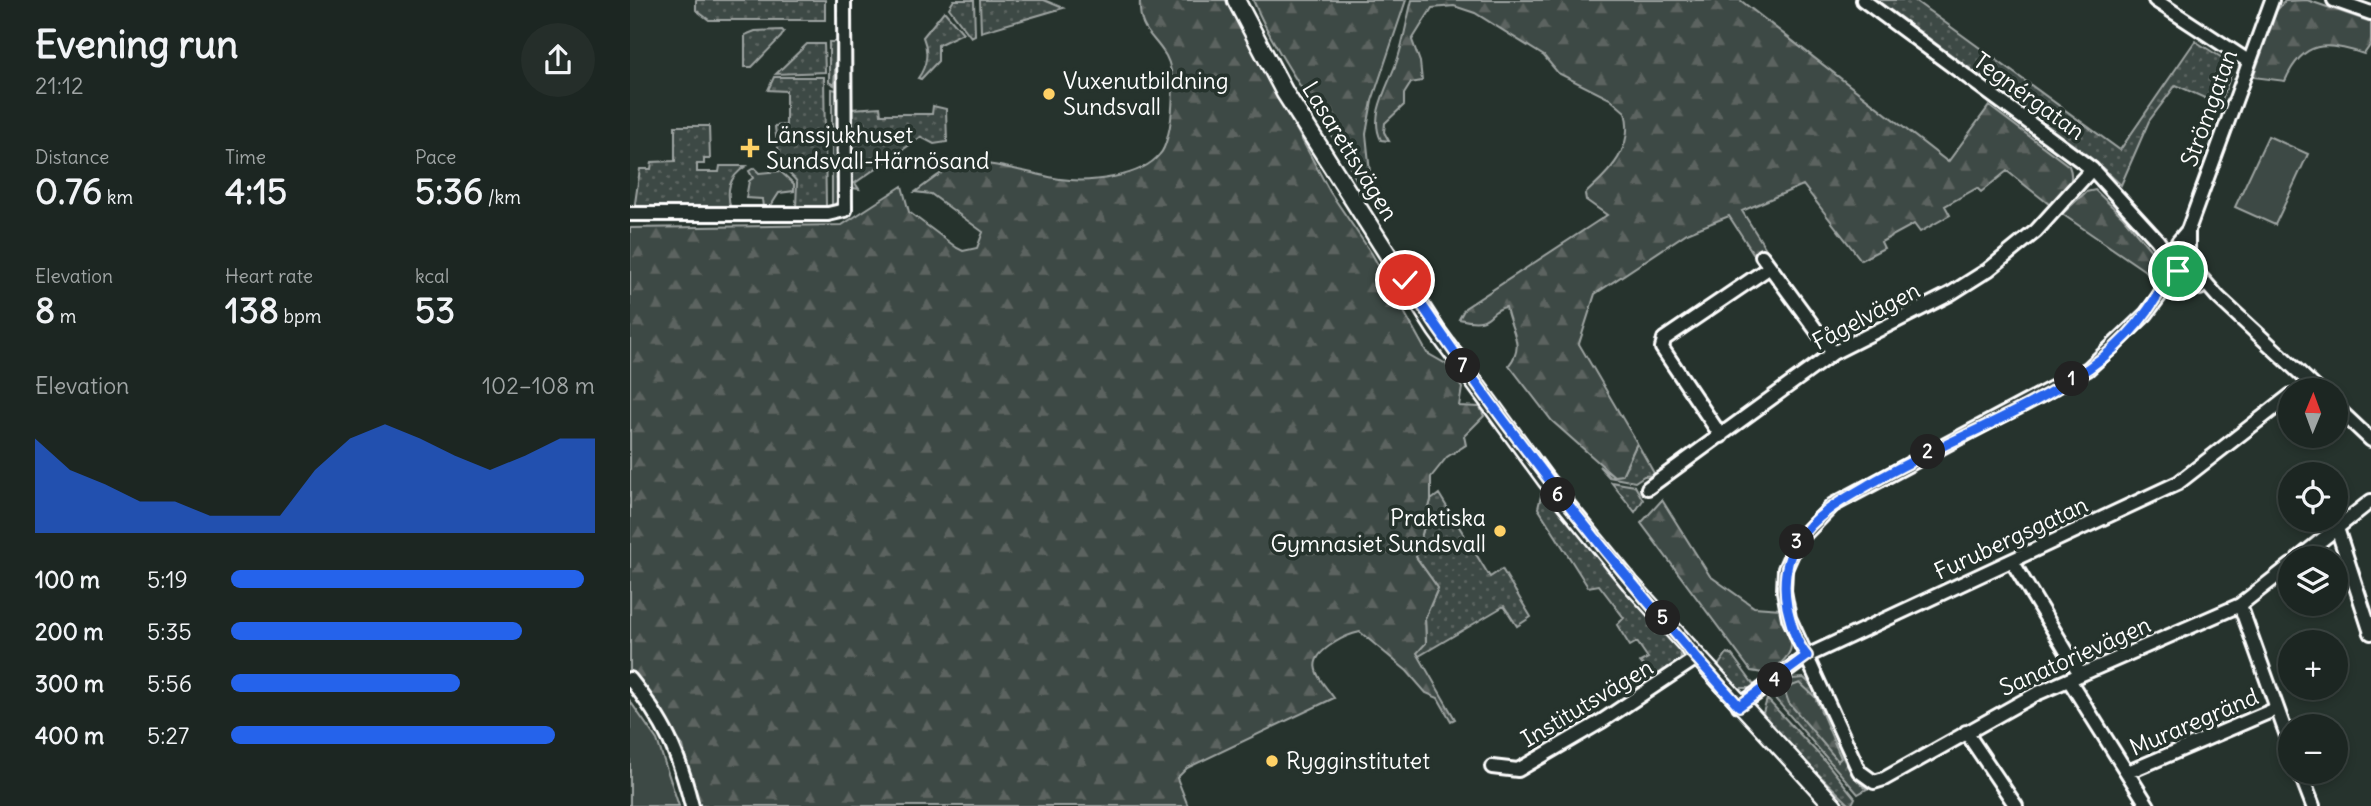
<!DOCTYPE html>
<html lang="en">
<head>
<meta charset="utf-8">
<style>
  :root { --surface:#1c2622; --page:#252e2a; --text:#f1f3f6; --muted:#a0a5a5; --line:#3a4340; --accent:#2563eb }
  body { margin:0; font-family:Delius,sans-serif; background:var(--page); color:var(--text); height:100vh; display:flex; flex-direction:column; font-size:26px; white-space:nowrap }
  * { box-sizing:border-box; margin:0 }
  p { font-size:23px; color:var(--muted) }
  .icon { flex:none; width:38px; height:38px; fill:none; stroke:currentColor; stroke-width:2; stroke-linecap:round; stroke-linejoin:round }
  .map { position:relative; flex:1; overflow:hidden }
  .side { display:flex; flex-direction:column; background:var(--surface); width:630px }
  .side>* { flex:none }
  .needle { width:46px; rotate:1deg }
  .controls { position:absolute; left:1648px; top:378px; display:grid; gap:14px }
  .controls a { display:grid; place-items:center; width:70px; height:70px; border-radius:50%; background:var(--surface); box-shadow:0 4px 10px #0003,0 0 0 2px var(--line); font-size:35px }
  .pin { position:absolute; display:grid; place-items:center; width:60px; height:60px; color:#fff; margin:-30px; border:4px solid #fff; border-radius:50%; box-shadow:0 2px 7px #0007 }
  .km { position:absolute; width:35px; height:35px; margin:-18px; border-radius:50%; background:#222; color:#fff; font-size:19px; line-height:35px; text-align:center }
  .round { display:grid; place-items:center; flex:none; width:74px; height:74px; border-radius:37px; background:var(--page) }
  .summary { display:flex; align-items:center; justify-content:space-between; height:119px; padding:0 35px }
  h1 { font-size:38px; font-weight:700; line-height:52px }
  .stats { display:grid; grid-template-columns:repeat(3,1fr); gap:10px; height:119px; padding:7px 35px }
  .stats div { display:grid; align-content:center }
  .stats b { font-size:35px; font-weight:700 }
  .stats small { font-size:19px; font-weight:400 }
  .stats p { font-size:19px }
  .chart { height:196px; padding:14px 35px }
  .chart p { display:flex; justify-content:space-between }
  .chart svg { width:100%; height:126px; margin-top:7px; fill:var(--accent); opacity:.7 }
  ul { padding:0 35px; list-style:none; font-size:23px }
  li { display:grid; grid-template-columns:112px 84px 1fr; align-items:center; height:52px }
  li i { height:18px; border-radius:9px; background:var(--accent) }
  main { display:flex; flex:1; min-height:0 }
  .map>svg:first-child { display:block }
  .grass { fill:url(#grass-dots); stroke:#9ea4a2; stroke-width:2 }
  .forest { fill:url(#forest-firs); stroke:#9ea4a2; stroke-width:2 }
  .park { fill:#3e4944; stroke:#9ea4a2; stroke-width:2 }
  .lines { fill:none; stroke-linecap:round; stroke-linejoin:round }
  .minor-casing { stroke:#fff; stroke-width:18 }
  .tertiary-casing { stroke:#fff; stroke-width:21 }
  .minor { stroke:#26332d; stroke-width:12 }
  .tertiary { stroke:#26332d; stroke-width:16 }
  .route-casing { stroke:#fff; stroke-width:14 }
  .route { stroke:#2563eb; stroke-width:9 }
  .poi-dot { fill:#ffd166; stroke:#26332d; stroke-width:2.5 }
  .labels { text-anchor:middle; stroke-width:7; stroke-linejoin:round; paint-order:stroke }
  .poi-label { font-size:23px; fill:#fff; stroke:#26332d; text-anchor:start }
  .street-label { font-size:23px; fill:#fff; stroke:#26332d }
</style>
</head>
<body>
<main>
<section class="side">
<div class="summary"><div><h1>Evening run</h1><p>21:12</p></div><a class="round"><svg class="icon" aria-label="share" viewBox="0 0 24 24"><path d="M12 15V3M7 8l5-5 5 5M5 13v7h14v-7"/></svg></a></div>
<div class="stats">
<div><p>Distance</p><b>0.76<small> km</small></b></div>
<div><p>Time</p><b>4:15</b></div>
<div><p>Pace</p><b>5:36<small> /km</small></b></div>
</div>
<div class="stats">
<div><p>Elevation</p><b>8<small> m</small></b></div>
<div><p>Heart rate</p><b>138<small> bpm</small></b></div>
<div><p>kcal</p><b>53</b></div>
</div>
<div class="chart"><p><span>Elevation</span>102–108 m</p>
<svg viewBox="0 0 160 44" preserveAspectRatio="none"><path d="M0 44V11L10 22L20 27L30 33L40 33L50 38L60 38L70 38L80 22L90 11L100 6L110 11L120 17L130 22L140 17L150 11L160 11V44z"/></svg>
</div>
<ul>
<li><b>100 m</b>5:19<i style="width:97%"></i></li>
<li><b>200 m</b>5:35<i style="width:80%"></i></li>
<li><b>300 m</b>5:56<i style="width:63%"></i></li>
<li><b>400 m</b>5:27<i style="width:89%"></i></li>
</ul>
</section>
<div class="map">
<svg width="1741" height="806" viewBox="0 0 1741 806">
  <defs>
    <pattern id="grass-dots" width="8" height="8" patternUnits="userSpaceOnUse" patternTransform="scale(1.75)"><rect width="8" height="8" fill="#3e4944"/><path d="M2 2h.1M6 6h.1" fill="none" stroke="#5b6460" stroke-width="1.8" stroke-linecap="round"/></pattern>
    <pattern id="forest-firs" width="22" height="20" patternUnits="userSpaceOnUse" patternTransform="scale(1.75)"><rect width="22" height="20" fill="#3e4944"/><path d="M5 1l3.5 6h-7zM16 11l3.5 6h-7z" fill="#5b6460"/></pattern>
  </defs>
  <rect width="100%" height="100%" fill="#26332d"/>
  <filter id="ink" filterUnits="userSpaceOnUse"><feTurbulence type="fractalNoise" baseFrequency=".0143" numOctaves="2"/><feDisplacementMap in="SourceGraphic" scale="14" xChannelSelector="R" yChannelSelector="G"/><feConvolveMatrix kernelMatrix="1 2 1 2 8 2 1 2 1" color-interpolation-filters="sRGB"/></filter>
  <g filter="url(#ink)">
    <path class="grass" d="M66,0H195V20H79L66,10Z
      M324,0H344L345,35L341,37L319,8Z
      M350,0H414L433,8L351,32Z
      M1247,0H1284L1490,150L1565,41L1602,64L1603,69L1590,105L1546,85L1519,121L1491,185L1465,161Z
      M314,11L333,33L308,45V61L291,79L288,78C297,66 299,51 293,37Z
      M152,30L154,32L151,37L122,67H115V35L125,31Z
      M199,42H207L204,85L199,82Z
      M177,44H194L195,72L146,74Z
      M144,77H194L196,205L192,210L166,208L167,182C163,176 155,171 152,165C150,159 145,132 145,126L156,125V91L138,90Z
      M202,89L207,90L208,200L202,209Z
      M303,106L316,109L317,142L304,144L291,137L225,183L229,189L222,188V109L250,107L251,114H302Z
      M45,126H79L80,159H74V164H67V172H89L90,166H116C98,178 96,190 101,211L4,210L10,169H21L22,162L45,161Z
      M1007,443L1025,475L1014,476L1005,482L979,477L969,466L983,476L992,475Z
      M981,482L1005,486L1013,500L1005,512Z
      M918,491L1005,601L1047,646L1051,656L1049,663L1032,678H1024L1010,662L1018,658L1007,642L1000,646L987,625L994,618L969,585L958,587L908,508L912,492Z
      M809,494L860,577L872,569L901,617L887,626L874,606L789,656L786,653L796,643L795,618L808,588L786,557L801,500Z
      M1097,653L1102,655L1126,688H1108L1088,666Z
      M1174,678C1206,706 1202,765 1237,789L1228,794L1141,694L1161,679Z
      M1137,699L1196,762L1225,798L1221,806L1140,727L1133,713Z"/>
    <path class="forest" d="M510,0H597L700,192L742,254L797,353L816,364L832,388L829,406L850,407L854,416L834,436L836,445L817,457L801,477V500L786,557L808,588L795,618L796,643L787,653L825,719L821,721L808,698L796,693L777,671L730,632C720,634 713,637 704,643C673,662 686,674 704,698L557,768L547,778L558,806H67L53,746L0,673V228L212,225L272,186L279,212L327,248L333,251L347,248L353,232L301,194L285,192C297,184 311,171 325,166C349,156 403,175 430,179C458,183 511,178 530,154C536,148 540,128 541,119C543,101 545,72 536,56C523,34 508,31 510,0Z
      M623,0H776L742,101L736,134L741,182L727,181C696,119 650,64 623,0Z
      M782,0H1110L1318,162L1359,106L1439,166C1447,185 1432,193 1420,205L1377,171L1351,192L1347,188L1315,206L1320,215L1290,232L1284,224L1251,242L1254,248L1231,260L1173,185L1112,211L1136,249L1125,256L1099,216L1057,233L965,294L949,344L1007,443L992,475L984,476L922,421L879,365C896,345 880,330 876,307C856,310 865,328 829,319L835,308L977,215L956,200L955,194C980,171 1005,148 995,112L980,99L928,73L914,56L845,13L824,6L802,8L782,40L790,62L792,81L781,83L774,94V105L755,123L754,132L759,141L751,140C738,115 760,83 768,58C774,39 777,19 782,0Z
      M1677,0L1741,22V44L1734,54C1696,41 1673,40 1655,81L1623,77L1647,10L1655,1Z
      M1465,190L1493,217L1529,260L1532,267L1524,277L1432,214L1456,192Z
      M1032,500L1080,576L1124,607L1151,609C1163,645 1170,650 1138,674L1121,671L1011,523Z
      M1170,683L1185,697L1211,758L1208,761L1159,703L1155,692L1159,687Z"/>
    <path class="park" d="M1638,136L1678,154L1645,225L1605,207Z
      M124,168L129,173L150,171L164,184V191L149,193L140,207H133L132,199L116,198L119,181L123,178L119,171Z
      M0,701L27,740L49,806H0Z"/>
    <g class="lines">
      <g class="minor-casing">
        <path id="minor" d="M1233,0L1462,169L1527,240L1541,260
          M1525,0L1618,61
          M1704,0L1741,13
          M0,214H198L215,210L214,0
          M1558,230V257
          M1547,253L1548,242L1558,230L1642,0
          M1132,256L1203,353
          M1559,264L1588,297L1688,390
          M1542,267L1533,291L1516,314L1458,369L1203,505L1167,542L1155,569L1154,591L1159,618L1229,771L1244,782L1254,779L1406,694L1610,605L1661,565
          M1533,291L1547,281L1553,271L1570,288
          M1706,407L1741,440
          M1091,436L1032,348L1034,339L1140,267
          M1018,488L1203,353L1320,294L1358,270L1406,231L1462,169
          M1707,528L1741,633
          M1669,558L1741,501
          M1382,561L1450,674
          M1610,605L1661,747
          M0,679C35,723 48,751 62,806
          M1439,680L1518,806
          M1109,706L1177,656L1548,483L1661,395
          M1336,732L1386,806
          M862,767L888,770L972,721L1068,657
          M1498,772L1646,709
          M1670,772L1683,806"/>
      </g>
      <g class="tertiary-casing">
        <path id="tertiary" d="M606,0L655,93L806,330L916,480L1000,583L1204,806"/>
      </g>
      <use href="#minor" class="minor"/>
      <use href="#tertiary" class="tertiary"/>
    </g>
  </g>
  <g class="lines" filter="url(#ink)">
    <g class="route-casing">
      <path id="route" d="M775,280C875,431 988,572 1109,706L1177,656C1166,643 1161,624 1157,607C1153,584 1154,562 1168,541C1187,512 1218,497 1247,480C1315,441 1395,413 1459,368C1496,342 1524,309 1542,267L1548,271"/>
    </g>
    <use href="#route" class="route"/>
  </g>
  <g class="poi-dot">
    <circle cx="419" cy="94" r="7"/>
    <path d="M116.5 137.5h7v7h7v7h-7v7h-7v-7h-7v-7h7z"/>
    <circle cx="870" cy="531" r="7"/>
    <circle cx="642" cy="761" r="7"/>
  </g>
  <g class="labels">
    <g class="poi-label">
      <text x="433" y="89">Vuxenutbildning<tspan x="433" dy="26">Sundsvall</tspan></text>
      <text x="136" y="143">Länssjukhuset<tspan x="136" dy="26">Sundsvall-Härnösand</tspan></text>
      <text x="856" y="526" text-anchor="end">Praktiska<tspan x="856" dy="26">Gymnasiet Sundsvall</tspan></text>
      <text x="656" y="769">Rygginstitutet</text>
    </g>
    <g class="street-label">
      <text transform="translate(1399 96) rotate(36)" y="8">Tegnérgatan</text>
      <text transform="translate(1579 108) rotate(-70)" y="8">Strömgatan</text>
      <text transform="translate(720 151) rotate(58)" y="8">Lasarettsvägen</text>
      <text transform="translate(1236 316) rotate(-28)" y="8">Fågelvägen</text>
      <text transform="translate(1381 538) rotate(-25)" y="8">Furubergsgatan</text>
      <text transform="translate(1445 656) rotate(-24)" y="8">Sanatorievägen</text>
      <text transform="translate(957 703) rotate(-31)" y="8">Institutsvägen</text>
      <text transform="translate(1564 722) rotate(-23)" y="8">Muraregränd</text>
    </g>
  </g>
</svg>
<div class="controls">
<a><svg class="needle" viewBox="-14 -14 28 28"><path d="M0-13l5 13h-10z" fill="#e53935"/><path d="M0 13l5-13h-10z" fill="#a0a5a5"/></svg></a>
<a><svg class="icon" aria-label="locate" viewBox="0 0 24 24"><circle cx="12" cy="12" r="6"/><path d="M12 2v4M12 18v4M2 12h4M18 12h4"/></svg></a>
<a><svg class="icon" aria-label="layers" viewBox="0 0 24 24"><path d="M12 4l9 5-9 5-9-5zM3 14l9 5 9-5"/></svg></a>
<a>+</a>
<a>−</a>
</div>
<div class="pin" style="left:1548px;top:271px;background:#1e9e55"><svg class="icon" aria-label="arrive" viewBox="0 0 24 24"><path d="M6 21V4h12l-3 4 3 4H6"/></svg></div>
<div class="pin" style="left:775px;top:280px;background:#d93025"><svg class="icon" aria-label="check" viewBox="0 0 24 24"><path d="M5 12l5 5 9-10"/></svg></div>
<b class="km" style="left:1442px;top:379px">1</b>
<b class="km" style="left:1298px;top:452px">2</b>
<b class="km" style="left:1167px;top:542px">3</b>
<b class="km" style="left:1145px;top:680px">4</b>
<b class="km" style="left:1033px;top:618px">5</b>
<b class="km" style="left:928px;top:495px">6</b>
<b class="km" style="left:833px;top:366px">7</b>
</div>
</main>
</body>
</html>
